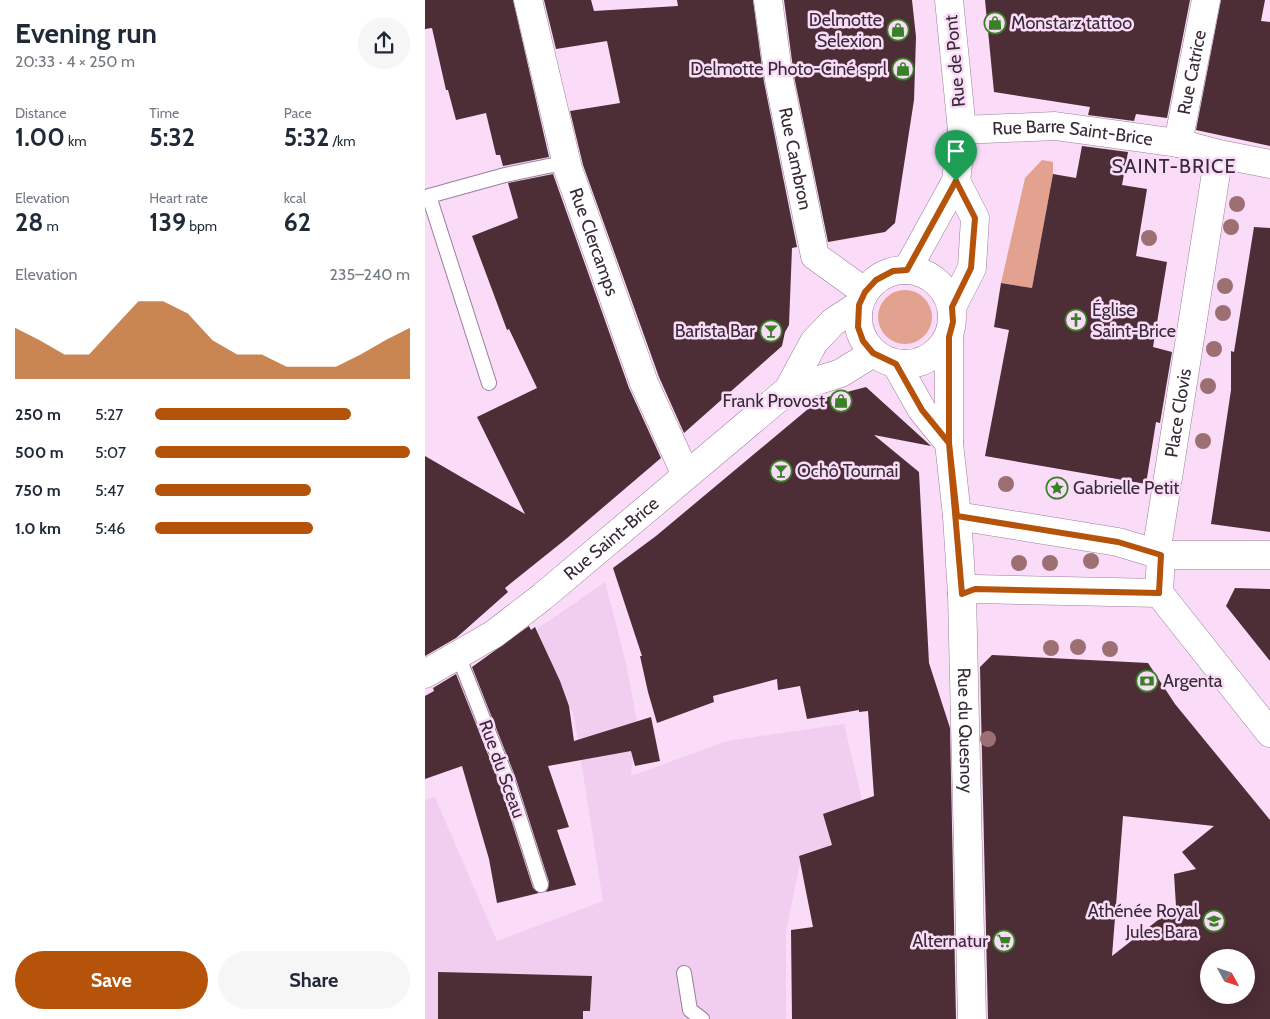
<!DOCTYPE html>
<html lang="en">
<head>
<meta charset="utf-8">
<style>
  :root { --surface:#fff; --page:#f6f6f7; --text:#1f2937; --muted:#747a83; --accent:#b45309 }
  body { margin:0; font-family:Cabin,sans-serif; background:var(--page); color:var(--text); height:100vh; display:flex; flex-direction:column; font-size:19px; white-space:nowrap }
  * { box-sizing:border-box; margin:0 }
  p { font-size:16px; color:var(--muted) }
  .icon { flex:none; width:28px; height:28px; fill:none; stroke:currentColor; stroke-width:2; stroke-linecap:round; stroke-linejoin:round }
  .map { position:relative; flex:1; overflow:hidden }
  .panel { display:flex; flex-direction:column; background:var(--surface); width:425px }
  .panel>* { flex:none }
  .needle { width:32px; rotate:130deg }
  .controls { position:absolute; left:775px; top:949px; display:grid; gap:10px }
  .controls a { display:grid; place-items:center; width:55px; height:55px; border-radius:50%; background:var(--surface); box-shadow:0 5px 20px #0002; font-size:25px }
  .pin { position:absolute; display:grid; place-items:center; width:42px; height:42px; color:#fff; margin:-51px -21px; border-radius:50% 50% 50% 0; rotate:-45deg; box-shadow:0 0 5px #0007 }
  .pin .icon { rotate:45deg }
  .round { display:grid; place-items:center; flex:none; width:52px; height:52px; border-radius:26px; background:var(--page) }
  .headline { display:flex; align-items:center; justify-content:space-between; height:85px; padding:0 15px }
  h1 { font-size:28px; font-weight:800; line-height:38px }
  .metrics { display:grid; grid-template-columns:repeat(3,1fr); gap:8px; height:85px; padding:5px 15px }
  .metrics div { display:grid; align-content:center }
  .metrics b { font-size:25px; font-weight:800 }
  .metrics small { font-size:14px; font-weight:400 }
  .metrics p { font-size:14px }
  .chart { height:140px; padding:10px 15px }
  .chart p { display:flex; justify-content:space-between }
  .chart svg { width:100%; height:90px; margin-top:5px; fill:var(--accent); opacity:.7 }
  .cta { display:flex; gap:10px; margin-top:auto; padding:10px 15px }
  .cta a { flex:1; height:58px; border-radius:30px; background:var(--accent); color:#fff; font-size:20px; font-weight:800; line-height:58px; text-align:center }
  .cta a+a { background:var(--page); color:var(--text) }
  ul { padding:0 15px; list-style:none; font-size:16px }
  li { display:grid; grid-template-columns:80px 60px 1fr; align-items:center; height:38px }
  li i { height:12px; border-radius:6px; background:var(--accent) }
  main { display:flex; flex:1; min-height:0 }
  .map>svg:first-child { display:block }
  .built { fill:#f1ceef }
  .green { fill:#e3a28f }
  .building { fill:#4d2d36; fill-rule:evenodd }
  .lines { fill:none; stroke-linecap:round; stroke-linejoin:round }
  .lane-casing { stroke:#9a7f98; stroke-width:16 }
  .street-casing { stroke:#9a7f98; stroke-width:29 }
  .secondary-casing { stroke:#9a7f98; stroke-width:29 }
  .lane { stroke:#fff; stroke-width:14 }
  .street { stroke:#fff; stroke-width:28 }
  .secondary { stroke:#fff; stroke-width:28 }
  .tree { fill:#9c7072 }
  .route-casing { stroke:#fff; stroke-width:10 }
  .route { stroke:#b45309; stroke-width:6 }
  .labels { text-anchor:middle; stroke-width:5; stroke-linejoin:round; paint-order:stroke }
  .poi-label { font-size:18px; fill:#362b36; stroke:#fadcf8; text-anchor:end }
  .street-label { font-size:18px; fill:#362b36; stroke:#fadcf8 }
  .quarter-label { font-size:20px; letter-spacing:1px; fill:#362b36; stroke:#fadcf8 }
</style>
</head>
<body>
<main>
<section class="panel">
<div class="headline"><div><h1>Evening run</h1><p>20:33 · 4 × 250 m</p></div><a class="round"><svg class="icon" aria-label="share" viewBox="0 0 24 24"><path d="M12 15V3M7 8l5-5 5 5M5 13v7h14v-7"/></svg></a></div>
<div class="metrics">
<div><p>Distance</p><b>1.00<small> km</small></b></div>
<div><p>Time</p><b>5:32</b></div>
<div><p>Pace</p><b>5:32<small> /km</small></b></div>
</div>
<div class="metrics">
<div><p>Elevation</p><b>28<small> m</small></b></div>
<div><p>Heart rate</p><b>139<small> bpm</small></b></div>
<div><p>kcal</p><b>62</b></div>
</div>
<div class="chart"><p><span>Elevation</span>235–240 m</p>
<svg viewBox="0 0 160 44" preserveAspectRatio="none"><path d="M0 44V19L10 25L20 32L30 32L40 19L50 6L60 6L70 12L80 25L90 32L100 32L110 38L120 38L130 38L140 32L150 25L160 19V44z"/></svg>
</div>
<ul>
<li><b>250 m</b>5:27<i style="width:77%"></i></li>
<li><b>500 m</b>5:07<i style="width:100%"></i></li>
<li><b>750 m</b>5:47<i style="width:61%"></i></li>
<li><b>1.0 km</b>5:46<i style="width:62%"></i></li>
</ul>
<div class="cta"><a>Save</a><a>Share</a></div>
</section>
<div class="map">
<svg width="845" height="1019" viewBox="0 0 845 1019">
  <rect width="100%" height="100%" fill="#fadcf8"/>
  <path class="built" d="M180,582L201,663L212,722L206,776L302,741L419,724L448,846L376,859L361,931V1019H0V800L10,797L72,941L178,901L149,716L112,629Z"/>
  <path class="green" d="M617,160L628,162V174L607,288L576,283L600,178Z
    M453 317a27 27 0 1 1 54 0a27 27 0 1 1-54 0Z"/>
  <path class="building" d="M0,0H88L124,157L78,166L75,155H71L61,113L31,120L23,90H21L7,28L0,29Z
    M119,0H166L169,11L253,6L252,0H328L339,82L372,247L367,248L364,325L360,332L357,346L259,433L234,377L158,165L145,111L195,103L182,41L131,49Z
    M359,0H487L491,37L489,100L470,223L460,232L403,242L369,76Z
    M560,0H765L742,118L711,114L709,121L663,115L665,107L569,92Z
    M796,0H840L836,21L845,22V146L771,130Z
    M657,146L703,152L697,185L722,189L711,256L742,262L728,347L747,352L735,423L731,422L721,484L560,456L584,330L569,327L576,283L607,288L628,174L651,178Z
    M128,174L204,388L236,458L141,539L80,588L83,592L31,638L0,656V456L100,514L52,417L112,388L84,329L82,330L47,236L93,218L83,183Z
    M829,227L845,228V532L786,524L806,390V351L809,352Z
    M441,387L506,446L449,435L494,472L504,663L525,728L531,1019H367L366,930L388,927L374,856L407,845L398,814L449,796L443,711L434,712V710L382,719L375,686L353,690L352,679L288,696L289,702L232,723L223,692L215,656H217L188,568L231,536L395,399Z
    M810,588L845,589V661L801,606Z
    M104,626L106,630L110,627L135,681L144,706L149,741L226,717L235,761L210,766L206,751L123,766L144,827L132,830L151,885L121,892L124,882L90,776L47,667Z
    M567,655L723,663L750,704L845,820V1019H563L555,667ZM698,816L789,826L757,852L771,869L749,874L751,906L687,956ZM784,958H821V995H784Z
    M31,674L74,782L108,888L114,893L72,903L64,859L37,766L0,779V696L9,691L8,688Z
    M13,972L167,976L165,1011H158V1019H13Z"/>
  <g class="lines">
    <g class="lane-casing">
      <path id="lane" d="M64,383L4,196L80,175L128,165L143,169
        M33,655L82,779L116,885
        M259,973L265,1010L277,1019"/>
    </g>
    <g class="street-casing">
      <g id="street">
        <path id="s1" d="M103,0L143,169L219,383L261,475"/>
        <path id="s2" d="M343,0L354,79L390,256L440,292"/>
        <path id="s3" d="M537,130L630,126L753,143L794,154L845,164"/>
        <path id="s4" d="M753,143L781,0"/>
        <path d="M532,516L693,542L736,555H845"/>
        <path id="s5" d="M734,593L736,555L733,541L794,154"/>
        <path d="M734,593L845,733"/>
        <path d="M537,594L550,589L734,593"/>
      </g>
    </g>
    <g class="secondary-casing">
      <g id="secondary">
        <circle cx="480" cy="317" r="47"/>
        <path d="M482,270L531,181L537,130L524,0"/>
        <path d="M527,307L547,268L550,218L531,181"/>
        <path id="s6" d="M524,337V443L532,516L537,594L547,1019"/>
        <path d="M471,364L497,410L524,443"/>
        <path d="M363,390L416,373L448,353"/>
        <path id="s7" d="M0,674L69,634L117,597L363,390L389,342L408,322L434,305"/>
      </g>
    </g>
    <use href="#lane" class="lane"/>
    <use href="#street" class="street"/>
    <use href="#secondary" class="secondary"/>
  </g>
  <g class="tree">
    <circle cx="812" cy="204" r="8"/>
    <circle cx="806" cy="227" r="8"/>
    <circle cx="724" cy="238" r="8"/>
    <circle cx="800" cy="286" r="8"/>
    <circle cx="798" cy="313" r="8"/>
    <circle cx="789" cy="349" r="8"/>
    <circle cx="783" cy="386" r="8"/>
    <circle cx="778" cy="441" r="8"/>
    <circle cx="581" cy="484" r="8"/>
    <circle cx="666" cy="561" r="8"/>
    <circle cx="594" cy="563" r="8"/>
    <circle cx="625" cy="563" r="8"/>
    <circle cx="653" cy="647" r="8"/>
    <circle cx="626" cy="648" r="8"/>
    <circle cx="685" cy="649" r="8"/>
    <circle cx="563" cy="739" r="8"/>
  </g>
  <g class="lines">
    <g class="route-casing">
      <path id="route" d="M531,181L550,218L546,268L527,307L528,322L524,337V443L537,594L550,589L734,593L736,555L693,542L532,516L524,443L497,410L471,364L448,353L438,341L433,327L434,305L440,292L451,280L468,271L482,270L531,181"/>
    </g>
    <use href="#route" class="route"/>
  </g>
  <defs>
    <g id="shop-ring" transform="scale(1.125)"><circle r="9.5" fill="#fadcf8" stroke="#388127" stroke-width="1.5"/><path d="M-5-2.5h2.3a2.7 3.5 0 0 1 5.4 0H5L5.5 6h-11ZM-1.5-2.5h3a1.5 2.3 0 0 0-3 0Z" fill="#388127"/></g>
    <g id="church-ring" transform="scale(1.125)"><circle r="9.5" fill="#fadcf8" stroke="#388127" stroke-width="1.5"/><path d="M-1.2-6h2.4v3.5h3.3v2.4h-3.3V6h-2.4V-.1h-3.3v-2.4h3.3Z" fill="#388127"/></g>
    <g id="bar-ring" transform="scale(1.125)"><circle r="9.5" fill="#fadcf8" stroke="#388127" stroke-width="1.5"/><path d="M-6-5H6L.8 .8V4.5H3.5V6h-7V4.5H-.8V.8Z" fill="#388127"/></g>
    <g id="sight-ring" transform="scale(1.125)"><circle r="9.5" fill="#fadcf8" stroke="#388127" stroke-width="1.5"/><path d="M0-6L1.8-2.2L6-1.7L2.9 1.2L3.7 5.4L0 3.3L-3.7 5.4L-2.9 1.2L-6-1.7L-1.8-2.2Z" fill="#388127"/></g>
    <g id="bank-ring" transform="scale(1.125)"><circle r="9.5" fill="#fadcf8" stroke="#388127" stroke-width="1.5"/><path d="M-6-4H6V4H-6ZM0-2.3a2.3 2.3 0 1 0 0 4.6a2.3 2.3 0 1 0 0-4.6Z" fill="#388127"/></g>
    <g id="school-ring" transform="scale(1.125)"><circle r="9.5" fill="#fadcf8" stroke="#388127" stroke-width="1.5"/><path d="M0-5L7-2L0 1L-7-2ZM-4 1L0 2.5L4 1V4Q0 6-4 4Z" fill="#388127"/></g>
    <g id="supermarket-ring" transform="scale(1.125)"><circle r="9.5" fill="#fadcf8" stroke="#388127" stroke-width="1.5"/><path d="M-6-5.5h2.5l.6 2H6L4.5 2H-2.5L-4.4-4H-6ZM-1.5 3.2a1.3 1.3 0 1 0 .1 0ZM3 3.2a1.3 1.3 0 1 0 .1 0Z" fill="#388127"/></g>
  </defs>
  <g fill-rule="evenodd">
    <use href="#shop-ring" x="570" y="23"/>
    <use href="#shop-ring" x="473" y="30"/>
    <use href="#shop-ring" x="478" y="69"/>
    <use href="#church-ring" x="651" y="320"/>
    <use href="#bar-ring" x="346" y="331"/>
    <use href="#shop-ring" x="416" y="401"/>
    <use href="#bar-ring" x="356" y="471"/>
    <use href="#sight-ring" x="632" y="488"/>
    <use href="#bank-ring" x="722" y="681"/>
    <use href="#school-ring" x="789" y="921"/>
    <use href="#supermarket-ring" x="579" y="941"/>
  </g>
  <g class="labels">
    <g class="poi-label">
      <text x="457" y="26">Delmotte<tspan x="457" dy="21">Selexion</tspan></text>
      <text x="586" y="29" text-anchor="start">Monstarz tattoo</text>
      <text x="462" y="75">Delmotte Photo-Ciné sprl</text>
      <text x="667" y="316" text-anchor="start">Église<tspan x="667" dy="21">Saint-Brice</tspan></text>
      <text x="330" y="337">Barista Bar</text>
      <text x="400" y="407">Frank Provost</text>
      <text x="372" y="477" text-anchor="start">Ochô Tournai</text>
      <text x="648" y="494" text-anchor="start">Gabrielle Petit</text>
      <text x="738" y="687" text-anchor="start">Argenta</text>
      <text x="773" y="917">Athénée Royal<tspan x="773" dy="21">Jules Bara</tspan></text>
      <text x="563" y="947">Alternatur</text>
    </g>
    <g class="street-label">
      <text transform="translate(530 61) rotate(-95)" y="6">Rue de Pont</text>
      <text dy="6" stroke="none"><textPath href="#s4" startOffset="72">Rue Catrice</textPath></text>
      <text dy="6" stroke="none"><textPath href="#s3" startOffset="111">Rue Barre Saint-Brice</textPath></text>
      <text dy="6" stroke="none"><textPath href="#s2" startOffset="161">Rue Cambron</textPath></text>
      <text dy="6" stroke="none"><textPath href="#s1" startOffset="251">Rue Clercamps</textPath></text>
      <text dy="6" stroke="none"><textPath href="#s5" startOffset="182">Place Clovis</textPath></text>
      <text dy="6" stroke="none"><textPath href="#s7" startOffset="231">Rue Saint-Brice</textPath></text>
      <text dy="6" stroke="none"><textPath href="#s6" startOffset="394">Rue du Quesnoy</textPath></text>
      <text transform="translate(77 769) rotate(70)" y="6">Rue du Sceau</text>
    </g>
    <g class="quarter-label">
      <text x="749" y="173">SAINT-BRICE</text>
    </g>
  </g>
</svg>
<div class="controls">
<a><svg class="needle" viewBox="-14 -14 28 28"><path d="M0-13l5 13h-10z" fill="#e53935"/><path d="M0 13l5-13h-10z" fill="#747a83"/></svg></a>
</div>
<div class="pin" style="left:531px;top:181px;background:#1e9e55"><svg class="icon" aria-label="arrive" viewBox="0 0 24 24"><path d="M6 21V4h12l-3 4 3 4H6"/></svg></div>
</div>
</main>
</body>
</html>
